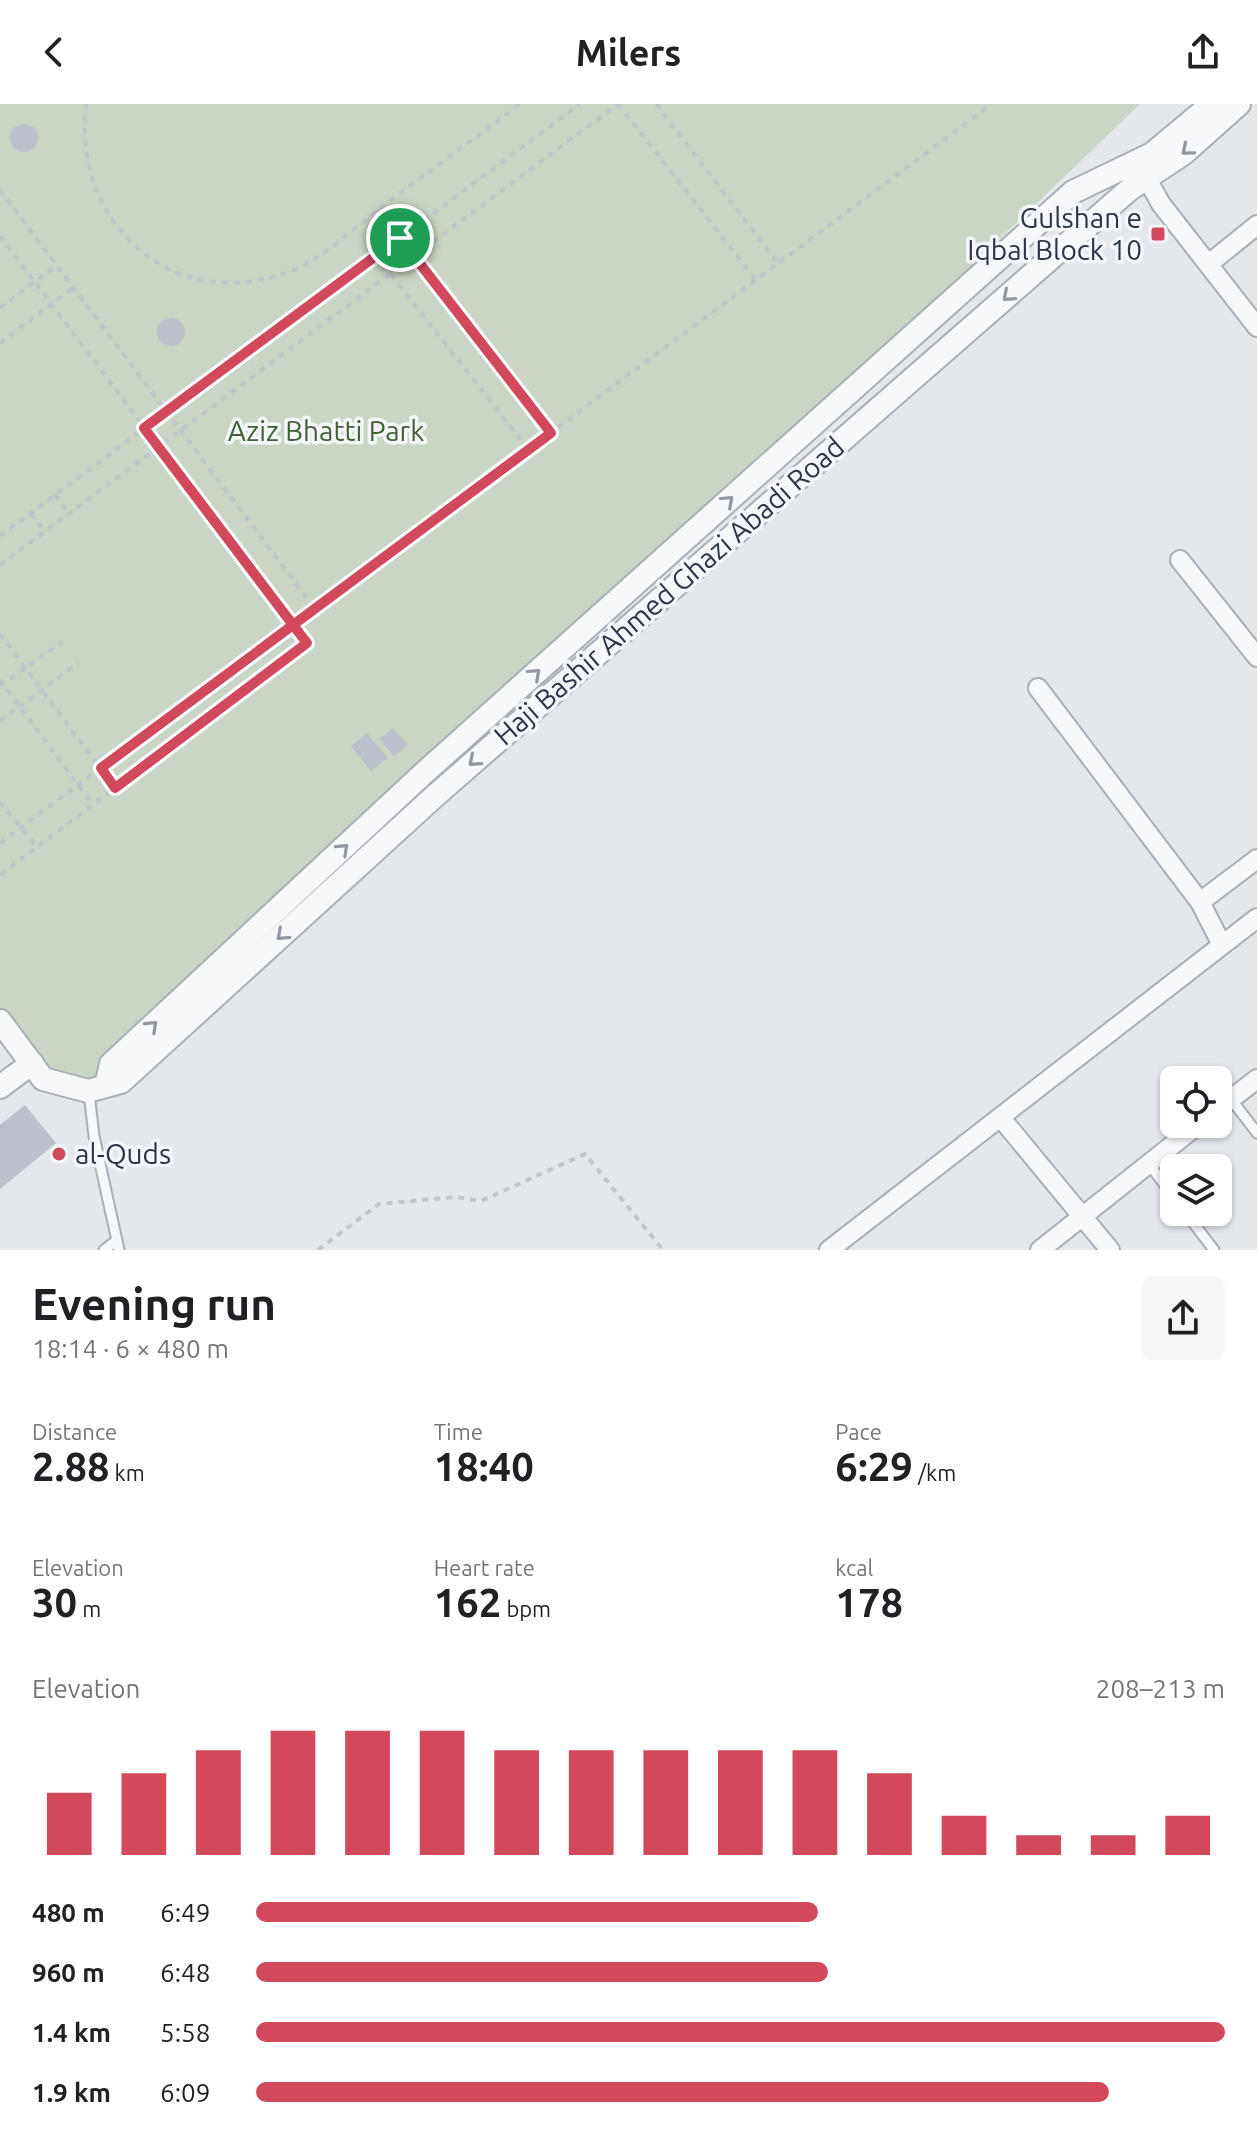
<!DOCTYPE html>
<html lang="en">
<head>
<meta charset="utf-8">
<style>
  :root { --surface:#fff; --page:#f6f6f6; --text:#202124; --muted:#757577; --accent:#d1495b }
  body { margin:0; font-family:Ubuntu,sans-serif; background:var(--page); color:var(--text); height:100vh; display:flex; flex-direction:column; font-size:30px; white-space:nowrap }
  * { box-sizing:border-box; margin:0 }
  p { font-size:26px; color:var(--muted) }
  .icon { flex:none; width:44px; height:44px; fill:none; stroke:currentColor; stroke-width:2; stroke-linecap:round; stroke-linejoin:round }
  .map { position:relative; height:1146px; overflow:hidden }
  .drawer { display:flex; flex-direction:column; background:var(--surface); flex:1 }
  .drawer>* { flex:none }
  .fabs { position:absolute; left:1160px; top:962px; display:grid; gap:16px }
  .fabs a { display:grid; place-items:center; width:72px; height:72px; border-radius:12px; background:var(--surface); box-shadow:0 2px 6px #0004; font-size:40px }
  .pin { position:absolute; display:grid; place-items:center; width:68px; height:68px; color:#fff; margin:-34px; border:4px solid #fff; border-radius:50%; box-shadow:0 2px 8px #0007 }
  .round { display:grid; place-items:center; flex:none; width:84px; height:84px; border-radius:12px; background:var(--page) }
  .summary { display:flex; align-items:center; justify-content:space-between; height:136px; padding:0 32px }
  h1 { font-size:44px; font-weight:700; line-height:60px }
  .metrics { display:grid; grid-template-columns:repeat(3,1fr); gap:12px; height:136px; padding:8px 32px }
  .metrics div { display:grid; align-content:center }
  .metrics b { font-size:40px; font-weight:700 }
  .metrics small { font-size:22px; font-weight:400 }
  .metrics p { font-size:22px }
  .chart { height:224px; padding:16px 32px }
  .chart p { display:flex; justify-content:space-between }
  .chart svg { width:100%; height:144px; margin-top:8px; stroke:var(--accent); stroke-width:6 }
  ul { padding:0 32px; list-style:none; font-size:26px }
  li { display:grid; grid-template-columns:128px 96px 1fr; align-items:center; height:60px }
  li i { height:20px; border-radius:10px; background:var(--accent) }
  header { display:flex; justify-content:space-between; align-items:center; height:104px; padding:0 32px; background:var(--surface); font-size:36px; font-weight:700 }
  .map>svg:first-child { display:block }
  .green { fill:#c9d6c5 }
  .building { fill:#bbc0ca }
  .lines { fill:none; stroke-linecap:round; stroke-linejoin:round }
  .service-casing { stroke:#a9aeb7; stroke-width:13 }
  .minor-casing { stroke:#a9aeb7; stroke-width:22 }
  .tertiary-casing { stroke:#a9aeb7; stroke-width:26 }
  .path { stroke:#c2c5cb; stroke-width:4; stroke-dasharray:6 6; stroke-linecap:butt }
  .service { stroke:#f7f8fa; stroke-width:9 }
  .minor { stroke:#f7f8fa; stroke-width:18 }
  .tertiary { stroke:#f7f8fa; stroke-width:22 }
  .oneway { stroke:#9196a0 }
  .route-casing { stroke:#fff; stroke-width:16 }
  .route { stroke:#d1495b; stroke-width:10 }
  .poi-dot { fill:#d1495b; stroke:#f4f6f9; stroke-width:3 }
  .labels { text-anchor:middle; stroke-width:7; stroke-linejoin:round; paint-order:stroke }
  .poi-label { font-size:28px; fill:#2b3445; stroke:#f4f6f9; text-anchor:end }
  .park-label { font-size:28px; fill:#3f6138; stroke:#f4f6f9 }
  .street-label { font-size:28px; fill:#2b3445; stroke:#f4f6f9 }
</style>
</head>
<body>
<header><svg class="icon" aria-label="back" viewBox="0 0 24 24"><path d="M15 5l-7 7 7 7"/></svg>Milers<svg class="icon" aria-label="share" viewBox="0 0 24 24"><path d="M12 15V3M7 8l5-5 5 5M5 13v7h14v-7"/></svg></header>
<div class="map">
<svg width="1257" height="1146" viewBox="0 0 1257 1146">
  <rect width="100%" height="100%" fill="#e4e7ec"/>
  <path class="green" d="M0,0H1140L121,978L88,986L33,960L0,916Z"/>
  <path class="building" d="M10 34a14 14 0 1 1 28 0a14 14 0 1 1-28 0Z
    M157 228a14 14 0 1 1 28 0a14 14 0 1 1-28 0Z
    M393,624L408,641L394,652L379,635Z
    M367,629L388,654L371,667L351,642Z
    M25,1001L56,1039L0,1085V1021Z"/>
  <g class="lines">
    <g class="service-casing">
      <path id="service" d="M89,989L94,1032L119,1146
        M1231,995L1257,1029
        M1149,1060L1174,1093
        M1185,1108L1214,1146
        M104,1146L117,1136"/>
    </g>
    <g class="minor-casing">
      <path id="minor" d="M1140,62L1161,100L1257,223
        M1210,159L1257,121
        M1180,456L1257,553
        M1038,584L1200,798L1222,841
        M1200,798L1257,755
        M1218,1005L1257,975
        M1001,1014L1110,1146
        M829,1146L1257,814
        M1040,1146L1199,1020"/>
    </g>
    <g class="tertiary-casing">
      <path id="tertiary" d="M0,917L43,975L88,987L121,978L436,691L1130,85L1183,50L1239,0
        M106,982L111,960L424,669L1073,88L1152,50L1212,0
        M0,983L32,959"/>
    </g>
    <path class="path" d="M86,0C80,52 94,101 132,139C178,184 242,189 300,163C325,152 369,112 393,94C436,63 478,32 520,0
      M618,0L756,176
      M656,0L778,159
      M0,86L315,505
      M378,106L550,329
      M0,132L307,539L0,771
      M376,152L529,346
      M0,204L56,162
      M0,239L73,184
      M55,391L69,409
      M31,409L45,428
      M0,432L580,0
      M0,461L618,0
      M0,530L115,684
      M0,576L93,701
      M0,582L62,538
      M0,617L78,559
      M0,698L37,743
      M0,739L992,0
      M318,1146L379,1100L456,1093L481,1097L585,1050L663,1146"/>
    <use href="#service" class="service"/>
    <use href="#minor" class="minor"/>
    <use href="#tertiary" class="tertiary"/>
  </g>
  <defs><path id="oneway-chevron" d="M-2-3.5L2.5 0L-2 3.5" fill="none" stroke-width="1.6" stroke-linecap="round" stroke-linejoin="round" transform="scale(2)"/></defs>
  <g class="oneway">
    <use href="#oneway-chevron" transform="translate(1187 46) rotate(140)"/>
    <use href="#oneway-chevron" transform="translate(1008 192) rotate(139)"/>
    <use href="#oneway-chevron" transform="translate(728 397) rotate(-42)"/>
    <use href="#oneway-chevron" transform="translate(535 570) rotate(-42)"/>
    <use href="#oneway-chevron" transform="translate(474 657) rotate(139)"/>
    <use href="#oneway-chevron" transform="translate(343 745) rotate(-43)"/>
    <use href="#oneway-chevron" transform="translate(282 831) rotate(138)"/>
    <use href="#oneway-chevron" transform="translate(152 922) rotate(-43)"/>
  </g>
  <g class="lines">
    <g class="route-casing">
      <path id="route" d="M400,134L144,324L293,521L307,539L115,684L101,664L551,329L400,134"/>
    </g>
    <use href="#route" class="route"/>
  </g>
  <g class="poi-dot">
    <rect x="1150" y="122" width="16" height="16" rx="4"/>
    <circle cx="59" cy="1050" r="8"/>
  </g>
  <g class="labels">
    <g class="poi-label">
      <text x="1142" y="124">Gulshan e<tspan x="1142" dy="32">Iqbal Block 10</tspan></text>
      <text x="75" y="1060" text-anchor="start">al-Quds</text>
    </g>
    <g class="park-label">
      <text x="326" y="337">Aziz Bhatti Park</text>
    </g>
    <g class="street-label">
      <text transform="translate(669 487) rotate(-41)" y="10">Haji Bashir Ahmed Ghazi Abadi Road</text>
    </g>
  </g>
</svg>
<div class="fabs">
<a><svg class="icon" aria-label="locate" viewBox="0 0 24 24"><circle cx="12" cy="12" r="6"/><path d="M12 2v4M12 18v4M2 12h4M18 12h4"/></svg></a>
<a><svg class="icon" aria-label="layers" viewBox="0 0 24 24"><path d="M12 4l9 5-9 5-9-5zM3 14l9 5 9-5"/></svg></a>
</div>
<div class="pin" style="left:400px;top:134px;background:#1e9e55"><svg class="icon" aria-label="arrive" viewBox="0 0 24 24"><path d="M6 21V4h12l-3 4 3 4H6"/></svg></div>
</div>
<section class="drawer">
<div class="summary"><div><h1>Evening run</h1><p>18:14 · 6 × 480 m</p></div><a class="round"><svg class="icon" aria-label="share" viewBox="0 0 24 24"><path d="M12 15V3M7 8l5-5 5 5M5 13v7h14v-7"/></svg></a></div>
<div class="metrics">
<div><p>Distance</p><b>2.88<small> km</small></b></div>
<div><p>Time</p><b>18:40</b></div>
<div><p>Pace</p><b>6:29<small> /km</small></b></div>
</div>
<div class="metrics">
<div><p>Elevation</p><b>30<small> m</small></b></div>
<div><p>Heart rate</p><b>162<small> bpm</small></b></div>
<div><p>kcal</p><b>178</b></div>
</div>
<div class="chart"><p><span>Elevation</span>208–213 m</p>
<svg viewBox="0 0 160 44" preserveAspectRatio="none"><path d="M5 44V25M15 44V19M25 44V12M35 44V6M45 44V6M55 44V6M65 44V12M75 44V12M85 44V12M95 44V12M105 44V12M115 44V19M125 44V32M135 44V38M145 44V38M155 44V32"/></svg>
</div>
<ul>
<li><b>480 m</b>6:49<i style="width:58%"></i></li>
<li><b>960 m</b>6:48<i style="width:59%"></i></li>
<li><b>1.4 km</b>5:58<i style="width:100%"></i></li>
<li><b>1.9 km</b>6:09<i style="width:88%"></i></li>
</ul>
</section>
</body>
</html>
